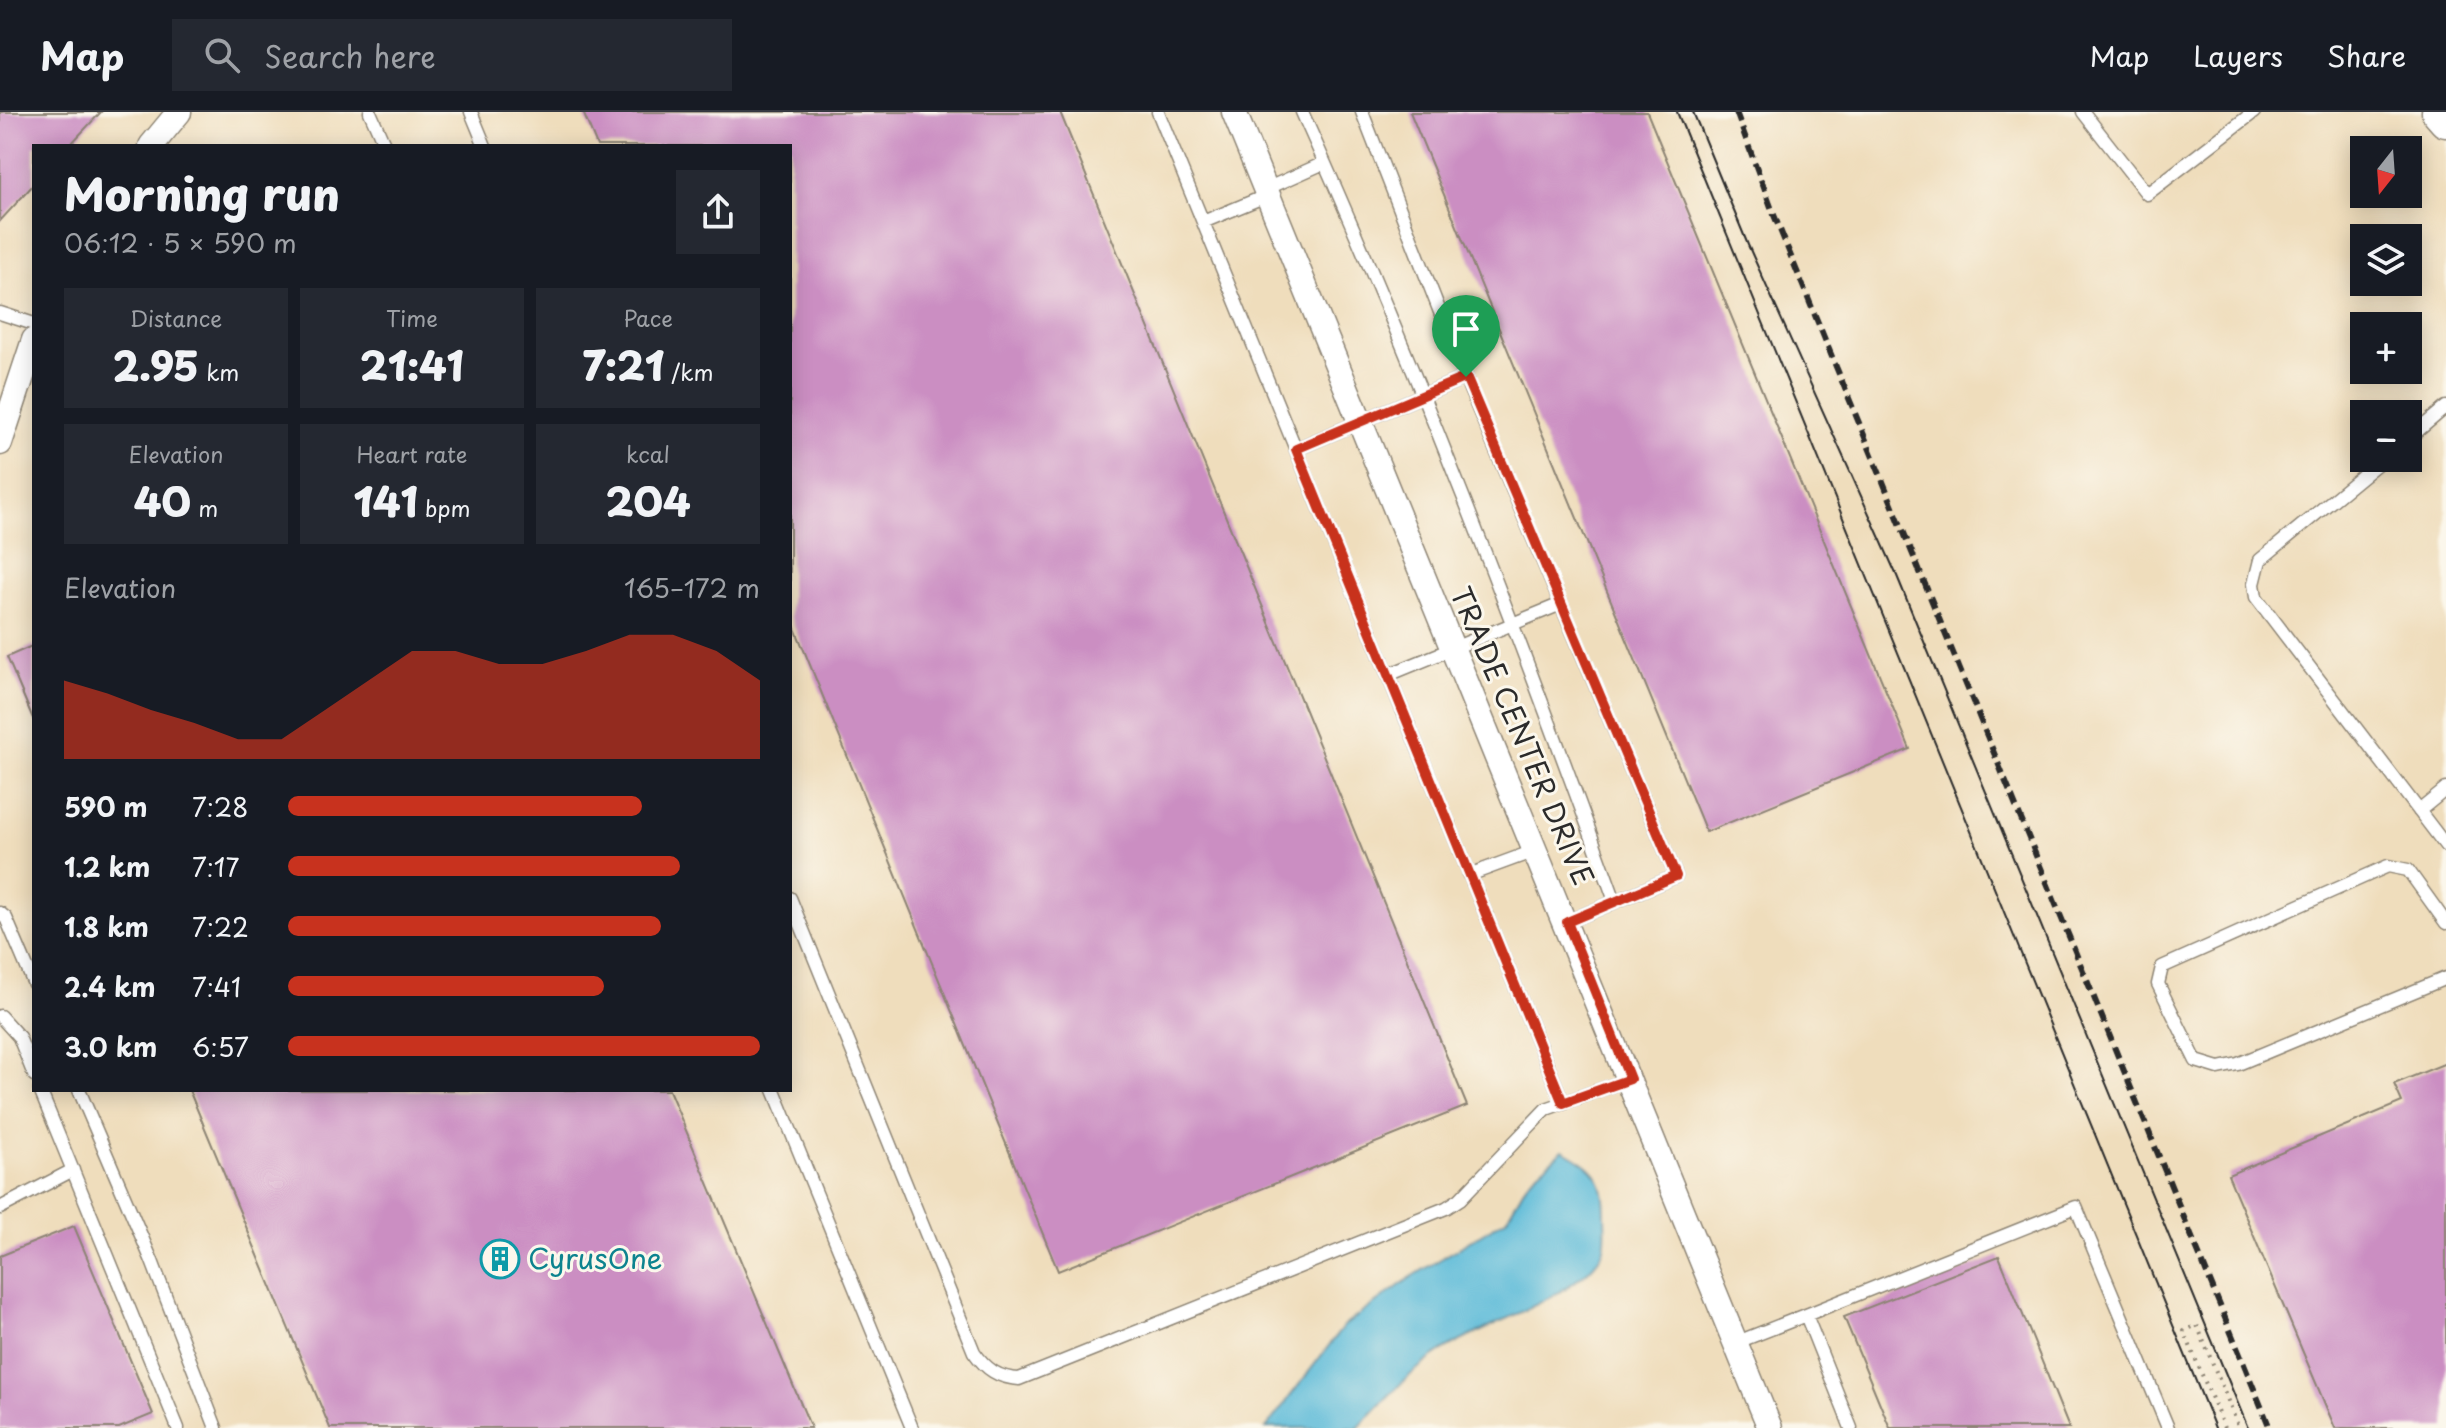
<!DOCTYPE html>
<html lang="en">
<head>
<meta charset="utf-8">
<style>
  :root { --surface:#171b24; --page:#242831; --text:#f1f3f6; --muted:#9ea1a6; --line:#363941; --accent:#c8321e }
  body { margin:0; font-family:"Playpen Sans",sans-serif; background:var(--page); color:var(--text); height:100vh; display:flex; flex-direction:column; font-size:30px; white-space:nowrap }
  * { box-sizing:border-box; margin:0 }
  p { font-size:26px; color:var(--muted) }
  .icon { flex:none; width:44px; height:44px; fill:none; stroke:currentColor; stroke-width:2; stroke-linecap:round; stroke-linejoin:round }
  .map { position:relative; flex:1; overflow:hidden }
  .side { position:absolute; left:32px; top:32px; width:760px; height:948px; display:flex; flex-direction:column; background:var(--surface); border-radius:0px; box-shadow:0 4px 20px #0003 }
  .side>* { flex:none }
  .needle { width:52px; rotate:197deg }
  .buttons { position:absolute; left:2350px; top:24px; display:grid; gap:16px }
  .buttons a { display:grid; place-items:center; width:72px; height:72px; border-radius:0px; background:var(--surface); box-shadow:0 4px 20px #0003; font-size:40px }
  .pin { position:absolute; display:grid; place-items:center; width:68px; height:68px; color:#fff; margin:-82px -34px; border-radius:50% 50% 50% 0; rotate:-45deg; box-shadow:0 0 8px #0007 }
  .pin .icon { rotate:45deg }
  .round { display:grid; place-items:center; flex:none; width:84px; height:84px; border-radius:0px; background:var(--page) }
  .head { display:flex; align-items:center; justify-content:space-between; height:136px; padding:0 32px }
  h1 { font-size:44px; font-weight:800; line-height:60px }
  .stats { display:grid; grid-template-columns:repeat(3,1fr); gap:12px; height:136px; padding:8px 32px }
  .stats div { display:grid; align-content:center; border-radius:0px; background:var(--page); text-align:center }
  .stats b { font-size:40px; font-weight:800 }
  .stats small { font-size:22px; font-weight:400 }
  .stats p { font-size:22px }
  .chart { height:224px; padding:16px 32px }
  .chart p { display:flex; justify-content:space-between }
  .chart svg { width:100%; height:144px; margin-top:8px; fill:var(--accent); opacity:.7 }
  ul { padding:0 32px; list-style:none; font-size:26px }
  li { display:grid; grid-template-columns:128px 96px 1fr; align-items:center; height:60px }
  li i { height:20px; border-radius:10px; background:var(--accent) }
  header { display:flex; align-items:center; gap:48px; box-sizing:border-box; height:112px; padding:0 40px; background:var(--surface); border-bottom:2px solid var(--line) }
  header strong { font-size:38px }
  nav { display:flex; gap:44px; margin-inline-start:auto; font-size:28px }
  .search { width:560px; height:72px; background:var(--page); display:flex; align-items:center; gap:20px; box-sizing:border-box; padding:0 28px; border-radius:0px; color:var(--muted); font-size:30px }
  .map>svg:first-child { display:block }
  .water { fill:#5abad8; stroke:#427282; stroke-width:2 }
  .building { fill:#cb8ec2 }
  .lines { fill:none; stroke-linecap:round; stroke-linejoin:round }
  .service-casing { stroke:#8d8474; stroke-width:15 }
  .minor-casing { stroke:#8d8474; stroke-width:27 }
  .secondary-casing { stroke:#8d8474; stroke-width:37 }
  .path { stroke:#8d8474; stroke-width:4; stroke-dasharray:2 6; stroke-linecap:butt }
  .service { stroke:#fff; stroke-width:12 }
  .minor { stroke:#fff; stroke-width:24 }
  .secondary { stroke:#fff; stroke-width:34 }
  .tram { stroke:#2b2b2b; stroke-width:2 }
  .rail { stroke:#2b2b2b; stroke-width:6; stroke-dasharray:12 6; stroke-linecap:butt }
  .route-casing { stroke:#fff; stroke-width:16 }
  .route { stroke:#c8321e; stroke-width:10 }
  .labels { text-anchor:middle; stroke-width:6; stroke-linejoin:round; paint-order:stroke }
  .street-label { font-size:28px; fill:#2b2b2b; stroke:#fbf7ec }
  .culture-label { font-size:28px; fill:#0d838f; stroke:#fbf7ec; text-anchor:start }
</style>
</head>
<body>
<header>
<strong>Map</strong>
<div class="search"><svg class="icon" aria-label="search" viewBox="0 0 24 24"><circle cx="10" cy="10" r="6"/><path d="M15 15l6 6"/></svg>Search here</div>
<nav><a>Map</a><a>Layers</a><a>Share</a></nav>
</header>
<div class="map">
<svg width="2446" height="1316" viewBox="0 0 2446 1316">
  <rect width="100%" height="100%" fill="#fbf7ec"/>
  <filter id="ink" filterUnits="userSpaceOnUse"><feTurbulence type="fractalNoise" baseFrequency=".0125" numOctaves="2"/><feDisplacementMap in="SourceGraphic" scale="16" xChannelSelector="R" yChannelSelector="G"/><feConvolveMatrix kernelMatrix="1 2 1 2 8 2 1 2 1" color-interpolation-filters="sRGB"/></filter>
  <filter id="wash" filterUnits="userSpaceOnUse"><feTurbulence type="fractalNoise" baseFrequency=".006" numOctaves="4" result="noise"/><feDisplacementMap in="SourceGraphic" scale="32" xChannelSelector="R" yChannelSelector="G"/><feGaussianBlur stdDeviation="1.8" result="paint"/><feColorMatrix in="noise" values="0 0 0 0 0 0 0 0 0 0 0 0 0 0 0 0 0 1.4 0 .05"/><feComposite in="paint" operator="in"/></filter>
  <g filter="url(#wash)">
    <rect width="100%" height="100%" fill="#efddbc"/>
    <path class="water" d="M1563,1038C1595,1056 1605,1064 1605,1103C1605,1114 1607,1130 1603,1139C1584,1182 1481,1214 1439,1241C1409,1260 1382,1291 1358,1316H1266L1344,1214L1410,1166L1507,1106L1528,1069Z"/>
    <g id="blocks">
      <path class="building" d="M0,0H101L69,34H34V72L0,109Z
        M583,0H1060L1467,994L1058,1159L790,504V34H597Z
        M1410,0H1647L1910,637L1706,720Z
        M34,533V609L7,545Z
        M2446,951V1316H2335L2228,1063L2402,990L2394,972Z
        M189,978H669L811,1316H330Z
        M74,1114L153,1302L119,1316H0V1144Z
        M1999,1144L2069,1316H1890L1844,1205Z"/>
    </g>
  </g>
  <g filter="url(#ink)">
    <use href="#blocks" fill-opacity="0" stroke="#8d8474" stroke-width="2"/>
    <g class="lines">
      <g class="service-casing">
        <path id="service" d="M370,0L385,34
          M471,0L485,34
          M1158,0L1563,991
          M1302,0C1418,258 1519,524 1615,789
          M1362,0L1470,277L1676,764L1567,810
          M2083,0L2147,82L2254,0
          M1266,77L1324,51
          M1203,110L1268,83
          M0,201L34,212
          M2408,327L2446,295
          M1296,337L1466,265
          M2384,346L2260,448L2254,472L2256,485L2446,734
          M1388,563L1561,492
          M2419,699L2446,677
          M1469,763L1537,738
          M790,786L974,1240C986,1257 998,1266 1019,1267L1446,1096L1460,1087L1546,997L1630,967
          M0,801L6,806L34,872
          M2446,811L2408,758L2388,754L2162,855L2158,872L2196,949L2219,956L2238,952L2446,866
          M0,904L19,925L34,963
          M40,978L178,1316
          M79,978L152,1149L216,1316
          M774,978L912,1316
          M0,1096L73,1058
          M1806,1203L2076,1095L2168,1316
          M1735,1231L1806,1203L1851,1316"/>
      </g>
      <g class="minor-casing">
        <path id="minor" d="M1234,0L1770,1316
          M151,34L179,0
          M0,331L34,228"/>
      </g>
      <g class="secondary-casing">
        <path id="secondary" d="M2439,0L2446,8"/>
      </g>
      <path class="path" d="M2224,1316L2184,1219L2197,1213L2239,1316"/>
      <use href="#service" class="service"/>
      <use href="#minor" class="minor"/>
      <use href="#secondary" class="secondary"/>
      <path class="tram" d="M1677,0L2215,1316
        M1693,0L1748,133L1897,464L2248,1316"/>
      <path class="rail" d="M1736,0L1774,103L2270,1316"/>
    </g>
  </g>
  <g class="lines" filter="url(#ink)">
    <g class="route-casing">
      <path id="route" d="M1466,265L1676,764L1567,810L1630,967L1563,991L1296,337Z"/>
    </g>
    <use href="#route" class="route"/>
  </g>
  <defs>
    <g id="building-ring" transform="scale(2)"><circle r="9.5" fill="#fbf7ec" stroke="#0f9aa8" stroke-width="1.5"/><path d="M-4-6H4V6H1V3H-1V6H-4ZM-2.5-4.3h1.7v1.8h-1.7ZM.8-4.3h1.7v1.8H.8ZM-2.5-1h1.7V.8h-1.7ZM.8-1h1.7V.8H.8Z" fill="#0f9aa8"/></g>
  </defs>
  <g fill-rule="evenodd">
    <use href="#building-ring" x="500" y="1147"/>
  </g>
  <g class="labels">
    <g class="street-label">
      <text transform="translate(1522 624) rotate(67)" y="10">TRADE CENTER DRIVE</text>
    </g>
    <g class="culture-label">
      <text x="528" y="1157">CyrusOne</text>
    </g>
  </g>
</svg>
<div class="buttons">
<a><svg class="needle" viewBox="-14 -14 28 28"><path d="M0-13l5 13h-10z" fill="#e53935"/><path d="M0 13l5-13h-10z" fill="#9ea1a6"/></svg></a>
<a><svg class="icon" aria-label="layers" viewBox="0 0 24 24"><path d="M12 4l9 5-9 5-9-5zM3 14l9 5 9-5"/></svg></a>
<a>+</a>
<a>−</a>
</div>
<div class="pin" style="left:1466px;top:265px;background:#1e9e55"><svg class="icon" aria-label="arrive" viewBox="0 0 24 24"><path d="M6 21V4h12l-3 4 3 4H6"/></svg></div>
<section class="side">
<div class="head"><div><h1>Morning run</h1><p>06:12 · 5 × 590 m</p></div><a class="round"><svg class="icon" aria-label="share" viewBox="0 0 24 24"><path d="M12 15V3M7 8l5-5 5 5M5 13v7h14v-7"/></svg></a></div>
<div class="stats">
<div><p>Distance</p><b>2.95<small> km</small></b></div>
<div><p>Time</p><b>21:41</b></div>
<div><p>Pace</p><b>7:21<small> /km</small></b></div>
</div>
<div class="stats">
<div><p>Elevation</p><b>40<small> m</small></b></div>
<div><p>Heart rate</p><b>141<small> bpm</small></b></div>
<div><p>kcal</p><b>204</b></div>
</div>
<div class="chart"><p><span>Elevation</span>165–172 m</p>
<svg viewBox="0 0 160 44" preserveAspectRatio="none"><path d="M0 44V20L10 24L20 29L30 33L40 38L50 38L60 29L70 20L80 11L90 11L100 15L110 15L120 11L130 6L140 6L150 11L160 20V44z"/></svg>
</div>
<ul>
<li><b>590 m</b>7:28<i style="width:75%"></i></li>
<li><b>1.2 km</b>7:17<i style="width:83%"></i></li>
<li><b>1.8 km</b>7:22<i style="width:79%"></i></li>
<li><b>2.4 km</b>7:41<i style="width:67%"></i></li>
<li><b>3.0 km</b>6:57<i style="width:100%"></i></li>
</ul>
</section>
</div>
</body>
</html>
